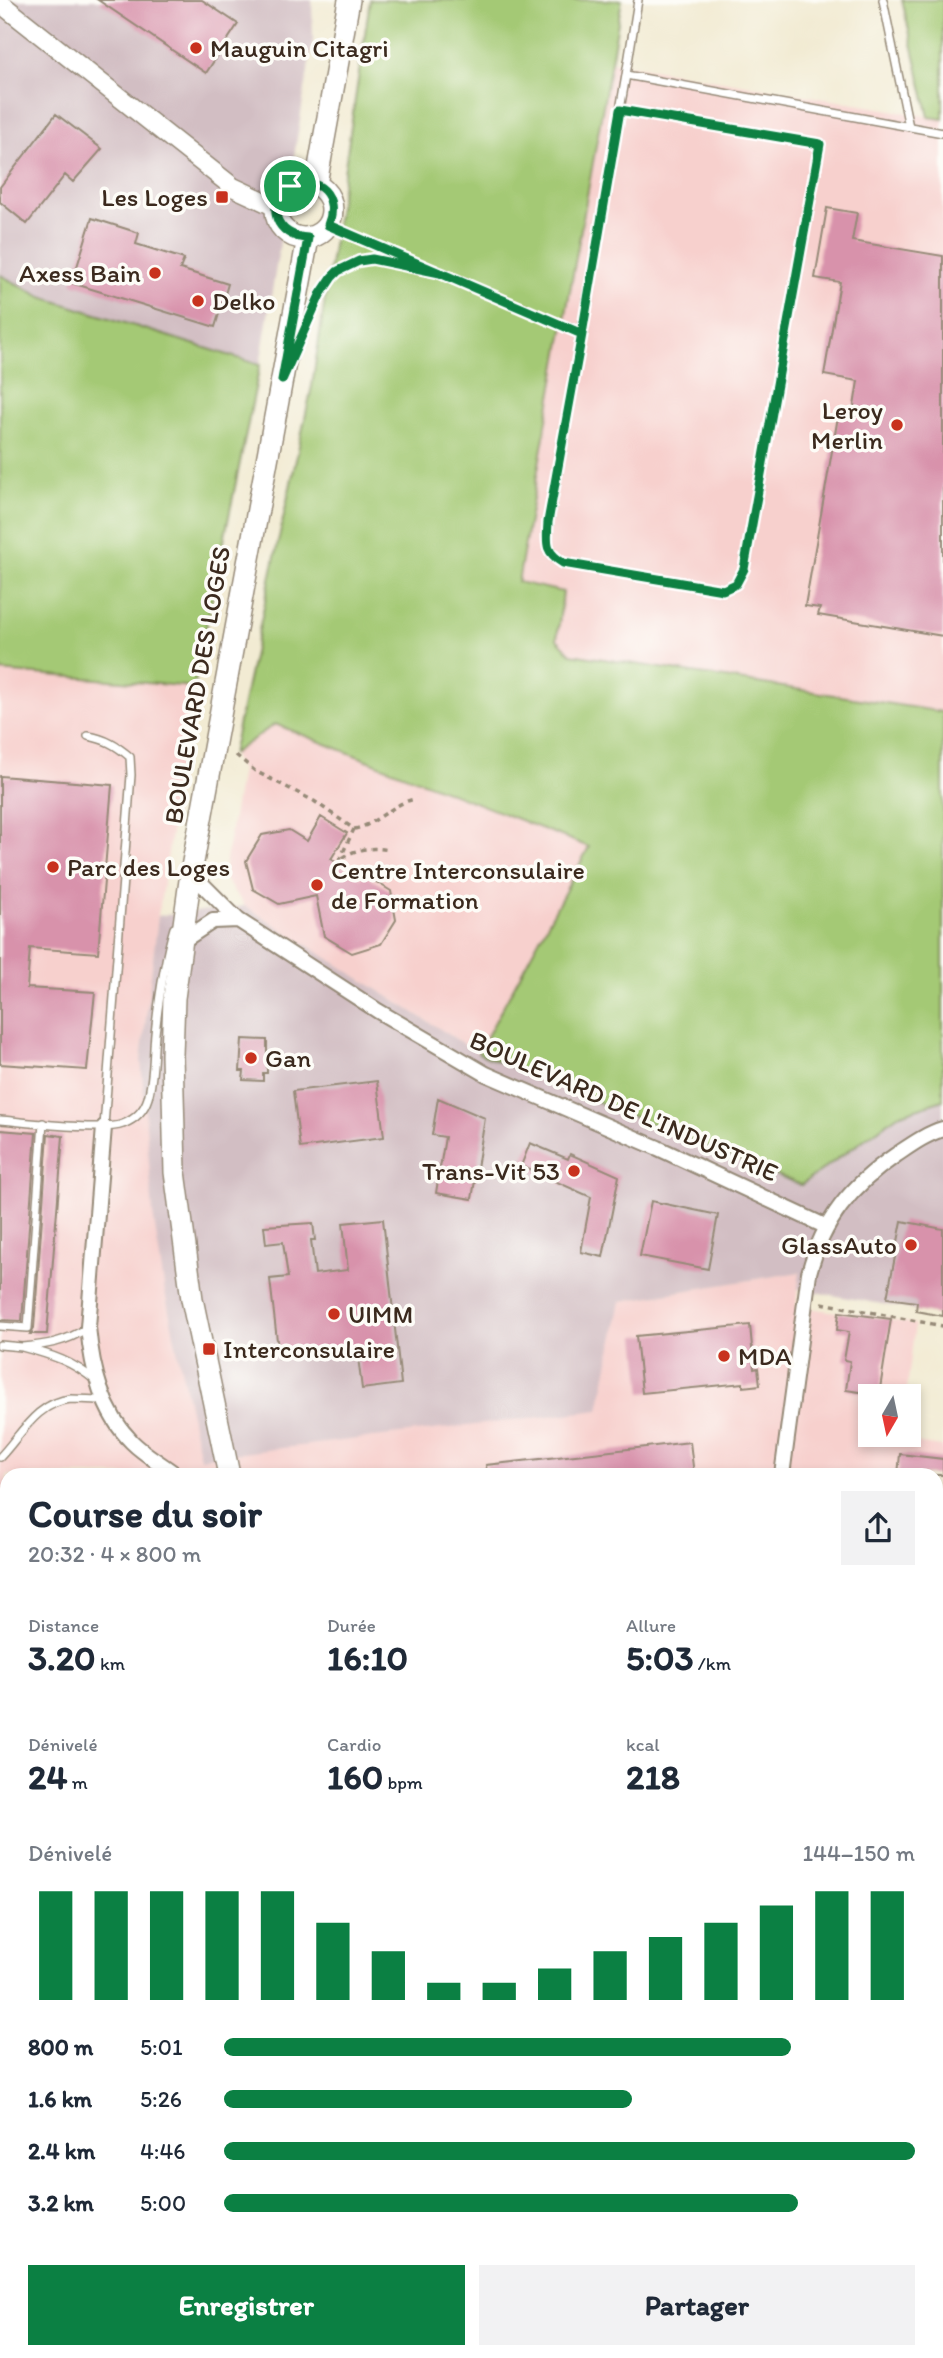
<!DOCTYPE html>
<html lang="fr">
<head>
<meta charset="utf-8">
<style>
  :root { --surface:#fff; --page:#f2f2f3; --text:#1f2937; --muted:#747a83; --accent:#0b8043 }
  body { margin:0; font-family:Itim,sans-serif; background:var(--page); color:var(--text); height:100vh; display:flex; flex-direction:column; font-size:26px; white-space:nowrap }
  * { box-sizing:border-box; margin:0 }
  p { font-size:23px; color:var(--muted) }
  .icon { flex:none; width:38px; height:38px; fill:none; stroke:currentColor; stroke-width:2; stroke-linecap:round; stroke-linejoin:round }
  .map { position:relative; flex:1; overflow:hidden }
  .sheet { position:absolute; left:0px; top:1468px; width:943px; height:891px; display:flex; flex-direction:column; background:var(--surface); border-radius:21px 21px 0 0; box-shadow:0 4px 10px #0003 }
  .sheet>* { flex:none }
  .needle { width:46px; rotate:189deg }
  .buttons { position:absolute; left:858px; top:1384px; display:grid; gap:14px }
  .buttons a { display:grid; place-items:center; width:63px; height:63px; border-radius:0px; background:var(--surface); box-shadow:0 4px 10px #0003; font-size:35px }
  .pin { position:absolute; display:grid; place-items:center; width:60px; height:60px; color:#fff; margin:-30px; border:4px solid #fff; border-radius:50%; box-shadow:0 2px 7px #0007 }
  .round { display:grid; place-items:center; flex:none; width:74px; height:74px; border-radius:0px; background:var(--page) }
  .overview { display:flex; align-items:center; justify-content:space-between; height:119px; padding:0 28px }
  h1 { font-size:38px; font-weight:700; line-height:52px }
  .stats { display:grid; grid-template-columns:repeat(3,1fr); gap:10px; height:119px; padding:7px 28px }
  .stats div { display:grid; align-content:center }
  .stats b { font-size:35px; font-weight:700 }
  .stats small { font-size:19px; font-weight:400 }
  .stats p { font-size:19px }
  .chart { height:196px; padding:14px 28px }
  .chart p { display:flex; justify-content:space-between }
  .chart svg { width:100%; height:126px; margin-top:7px; stroke:var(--accent); stroke-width:6 }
  .action { display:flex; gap:14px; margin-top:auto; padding:14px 28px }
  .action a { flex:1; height:80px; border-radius:0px; background:var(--accent); color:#fff; font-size:28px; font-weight:700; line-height:80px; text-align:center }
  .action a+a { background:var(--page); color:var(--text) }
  ul { padding:0 28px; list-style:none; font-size:23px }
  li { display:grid; grid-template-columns:112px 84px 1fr; align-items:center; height:52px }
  li i { height:18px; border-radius:9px; background:var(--accent) }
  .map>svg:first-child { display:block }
  .built { fill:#f7d0cd }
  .industrial { fill:#d2bec3 }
  .green { fill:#a4c974; stroke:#707a49; stroke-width:2 }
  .building { fill:#d892ab }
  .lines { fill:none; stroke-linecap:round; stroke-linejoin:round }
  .service-casing { stroke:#968a78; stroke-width:10 }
  .minor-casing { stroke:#968a78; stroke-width:18 }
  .tertiary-casing { stroke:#968a78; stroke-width:21 }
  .secondary-casing { stroke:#968a78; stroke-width:24 }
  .path { stroke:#968a78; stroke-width:3.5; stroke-dasharray:5 5; stroke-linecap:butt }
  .service { stroke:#fff; stroke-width:7 }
  .minor { stroke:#fff; stroke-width:14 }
  .tertiary { stroke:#fff; stroke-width:18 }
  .secondary { stroke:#fff; stroke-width:21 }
  .route-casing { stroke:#fff; stroke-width:14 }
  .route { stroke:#0b8043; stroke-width:9 }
  .poi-dot { fill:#c8321e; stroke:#fdfcf7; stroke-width:2.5 }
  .labels { text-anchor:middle; stroke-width:7; stroke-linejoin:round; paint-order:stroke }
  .poi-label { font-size:26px; fill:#3b2a1e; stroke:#fdfcf7; text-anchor:start }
  .street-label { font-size:26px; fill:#3b2a1e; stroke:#fdfcf7 }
</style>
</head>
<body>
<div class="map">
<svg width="943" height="2358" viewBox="0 0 943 2358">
  <rect width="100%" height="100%" fill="#fdfcf7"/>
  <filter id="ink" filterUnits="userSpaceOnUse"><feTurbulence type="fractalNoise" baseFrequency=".0143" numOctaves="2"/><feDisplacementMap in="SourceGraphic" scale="14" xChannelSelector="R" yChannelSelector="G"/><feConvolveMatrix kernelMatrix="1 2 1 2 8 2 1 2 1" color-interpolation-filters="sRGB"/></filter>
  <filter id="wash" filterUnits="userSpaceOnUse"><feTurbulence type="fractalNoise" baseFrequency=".00686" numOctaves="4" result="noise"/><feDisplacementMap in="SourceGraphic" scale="28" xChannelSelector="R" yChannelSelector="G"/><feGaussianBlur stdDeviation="1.57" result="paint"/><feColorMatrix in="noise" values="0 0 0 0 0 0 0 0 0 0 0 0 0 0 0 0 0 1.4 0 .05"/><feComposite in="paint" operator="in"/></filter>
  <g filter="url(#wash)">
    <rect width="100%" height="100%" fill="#f2ebd3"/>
    <path class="built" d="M611,62L943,119V712L571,654L557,639L518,583Z
      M0,671L194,687L158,916L141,1060L621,1301L800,1272L796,1306L915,1324L906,1396H870V1435H902L901,1441L943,1447V1814L936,1808V1475H7V2352H936V2221L943,2222V2358H0Z
      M274,724L589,847L478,1053L245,906L223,877L241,770L232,754Z"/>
    <path class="industrial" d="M0,0H312L313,40L260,365L42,297L0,275Z
      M245,906L478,1053L801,1185L898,1115L943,1100V1315L798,1289L800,1272L621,1301L599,1410L200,1458L165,1292L153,1214L141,1060L158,916Z
      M936,1889L943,1890V2210L936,2209Z"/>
    <path class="green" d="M370,0H622L518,582L563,592L557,639L571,654L943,712V1100L898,1115L801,1185L478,1053L589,847L275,724L232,754L312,386Z
      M902,0H943V119L929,117Z
      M0,275L42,297L260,365L194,687L0,671Z"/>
    <g id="blocks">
      <path class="building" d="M98,0H202L238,24L206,73Z
        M56,114L102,149L73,182L65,175L27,224L0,202V187Z
        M827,208L857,213L852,241L943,256V636L818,615L820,608L805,606L839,411L853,413L858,381L824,375L840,282L815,278Z
        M92,218L139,233L136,244L184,259L180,269L228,284L215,327L72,283Z
        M0,776L112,785L98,953L30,948L27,988L95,992L87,1070L0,1064Z
        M321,817L347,833L331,859L361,878L363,874L391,891L396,920L381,944L352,953L324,936L316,896L279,904L253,889L246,861L262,835L289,830L307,841Z
        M242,1039L267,1040V1073H263V1081L243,1080L244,1071H240Z
        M377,1081L384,1137L300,1148L293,1091Z
        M438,1098L485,1118L472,1199L436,1193L445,1137L432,1135Z
        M0,1130L36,1133L22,1321L0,1320Z
        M48,1134L63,1136L47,1334H30L34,1328Z
        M530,1143L568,1159L570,1154L619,1176L603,1257L581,1252L591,1197L521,1166Z
        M651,1201L718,1215L708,1269L640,1256Z
        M383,1219L401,1384L362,1389L357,1349L279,1358L270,1279L288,1277L283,1242L266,1244L264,1226L313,1223L315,1240H311L315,1274L348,1270L343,1223Z
        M902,1221L943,1229V1316L916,1311L917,1302L887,1298Z
        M839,1312L891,1319L879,1395L846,1390L850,1361L844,1360L849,1332L837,1330Z
        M750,1325L754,1369L758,1368L760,1385L743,1387V1383L642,1393L636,1336Z
        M690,1442L694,1475H487L486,1465Z
        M900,1454L943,1459V1475H898Z"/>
    </g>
  </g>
  <g filter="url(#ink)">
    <use href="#blocks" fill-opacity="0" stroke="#968a78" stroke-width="2"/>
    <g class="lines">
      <g class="service-casing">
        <path id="service" d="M638,0L626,75L943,133
          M883,0L909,127
          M620,110L820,144L744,569L736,584L723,590L563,563C544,551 547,543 549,522L626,75
          M328,225L582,333
          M296,347C311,314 327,257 373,259C388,260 405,266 420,269
          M88,736C105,739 116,745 130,757L131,775L104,1126
          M0,1120C25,1122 104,1132 123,1124C136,1119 144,1111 148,1098C154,1077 153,1055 155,1034C159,998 164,961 174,928
          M0,1326L28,1328L43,1123
          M87,1328C66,1342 46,1345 22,1347C52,1355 72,1361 96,1381
          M0,1345L22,1347
          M0,1457C21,1435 37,1402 71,1399C82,1399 93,1400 104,1400
          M794,2358L795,2352"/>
      </g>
      <g class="minor-casing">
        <path id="minor" d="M238,920L378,1011L486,1074L658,1148L827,1227
          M181,942L213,921L238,920L191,873
          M104,1127L88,1327C92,1369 102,1412 132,1442C145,1455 162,1464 176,1475
          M782,1475L809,1273C823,1220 851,1186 896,1155C911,1145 926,1134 943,1129"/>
      </g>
      <g class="tertiary-casing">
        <path id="tertiary" d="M0,3L233,187L276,207
          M936,1616L943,1614"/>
      </g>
      <g class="secondary-casing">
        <path id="secondary" d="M276 210a28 28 0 1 1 56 0a28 28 0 1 1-56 0Z
          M316,184L349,0
          M229,1475L192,1299L175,1172L172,1055L174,998L191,873L308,238
          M0,1680L7,1681
          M0,1703H7
          M433,2352L434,2358"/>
      </g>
      <path class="path" d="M236,755L255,771L314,801L354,829C377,825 392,803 415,799
        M354,829L339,861C353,848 371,847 390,850
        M822,1303L943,1326"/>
      <use href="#service" class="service"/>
      <use href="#minor" class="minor"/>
      <use href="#tertiary" class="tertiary"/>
      <use href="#secondary" class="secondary"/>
    </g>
  </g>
  <g class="lines" filter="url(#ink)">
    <g class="route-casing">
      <path id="route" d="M290,186C264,205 276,237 308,238L282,380L320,295L332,277L338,271L359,261L372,259L440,273L582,334L620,110L820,144L744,569L736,584L723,590L563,563C544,551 547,543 548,522L582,334L328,225C340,197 319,174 290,186"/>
    </g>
    <use href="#route" class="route"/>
  </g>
  <g class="poi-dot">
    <circle cx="196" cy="48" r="7"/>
    <rect x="215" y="190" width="14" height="14" rx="3.5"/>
    <circle cx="155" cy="273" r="7"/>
    <circle cx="198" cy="301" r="7"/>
    <circle cx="897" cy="425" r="7"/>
    <circle cx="53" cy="867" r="7"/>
    <circle cx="317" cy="885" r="7"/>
    <circle cx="251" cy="1058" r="7"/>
    <circle cx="574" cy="1171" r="7"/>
    <circle cx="911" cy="1245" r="7"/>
    <circle cx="334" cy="1314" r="7"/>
    <rect x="202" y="1342" width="14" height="14" rx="3.5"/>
    <circle cx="724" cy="1356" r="7"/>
  </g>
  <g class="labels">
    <g class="poi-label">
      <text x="210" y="57">Mauguin Citagri</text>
      <text x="208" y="206" text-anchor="end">Les Loges</text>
      <text x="141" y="282" text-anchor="end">Axess Bain</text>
      <text x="212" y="310">Delko</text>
      <text x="883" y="419" text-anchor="end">Leroy<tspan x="883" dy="30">Merlin</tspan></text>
      <text x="67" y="876">Parc des Loges</text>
      <text x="331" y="879">Centre Interconsulaire<tspan x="331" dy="30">de Formation</tspan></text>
      <text x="265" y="1067">Gan</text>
      <text x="560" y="1180" text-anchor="end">Trans-Vit 53</text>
      <text x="897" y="1254" text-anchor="end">GlassAuto</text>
      <text x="348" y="1323">UIMM</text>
      <text x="223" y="1358">Interconsulaire</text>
      <text x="738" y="1365">MDA</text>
    </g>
    <g class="street-label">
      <text transform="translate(197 685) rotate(-80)" y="9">BOULEVARD DES LOGES</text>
      <text transform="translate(624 1106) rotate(24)" y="9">BOULEVARD DE L'INDUSTRIE</text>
    </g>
  </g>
</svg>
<div class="buttons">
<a><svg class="needle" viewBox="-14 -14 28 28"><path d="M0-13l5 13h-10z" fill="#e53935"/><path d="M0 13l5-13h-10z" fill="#747a83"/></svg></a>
</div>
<div class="pin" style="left:290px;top:186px;background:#1e9e55"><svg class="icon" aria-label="arrive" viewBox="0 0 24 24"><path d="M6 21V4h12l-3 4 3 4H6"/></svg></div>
<section class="sheet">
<div class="overview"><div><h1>Course du soir</h1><p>20:32 · 4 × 800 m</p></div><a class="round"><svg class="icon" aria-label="share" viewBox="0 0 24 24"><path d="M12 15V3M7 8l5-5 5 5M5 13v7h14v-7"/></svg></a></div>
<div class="stats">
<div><p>Distance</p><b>3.20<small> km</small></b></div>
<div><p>Durée</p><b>16:10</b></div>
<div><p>Allure</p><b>5:03<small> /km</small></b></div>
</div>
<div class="stats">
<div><p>Dénivelé</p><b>24<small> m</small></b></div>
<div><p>Cardio</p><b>160<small> bpm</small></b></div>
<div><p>kcal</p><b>218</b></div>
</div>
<div class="chart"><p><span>Dénivelé</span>144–150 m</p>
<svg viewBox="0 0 160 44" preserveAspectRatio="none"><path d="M5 44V6M15 44V6M25 44V6M35 44V6M45 44V6M55 44V17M65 44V27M75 44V38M85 44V38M95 44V33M105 44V27M115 44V22M125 44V17M135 44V11M145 44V6M155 44V6"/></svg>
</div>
<ul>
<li><b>800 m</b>5:01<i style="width:82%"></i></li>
<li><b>1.6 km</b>5:26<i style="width:59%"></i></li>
<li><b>2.4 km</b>4:46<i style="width:100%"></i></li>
<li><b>3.2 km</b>5:00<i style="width:83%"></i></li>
</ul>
<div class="action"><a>Enregistrer</a><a>Partager</a></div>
</section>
</div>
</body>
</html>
